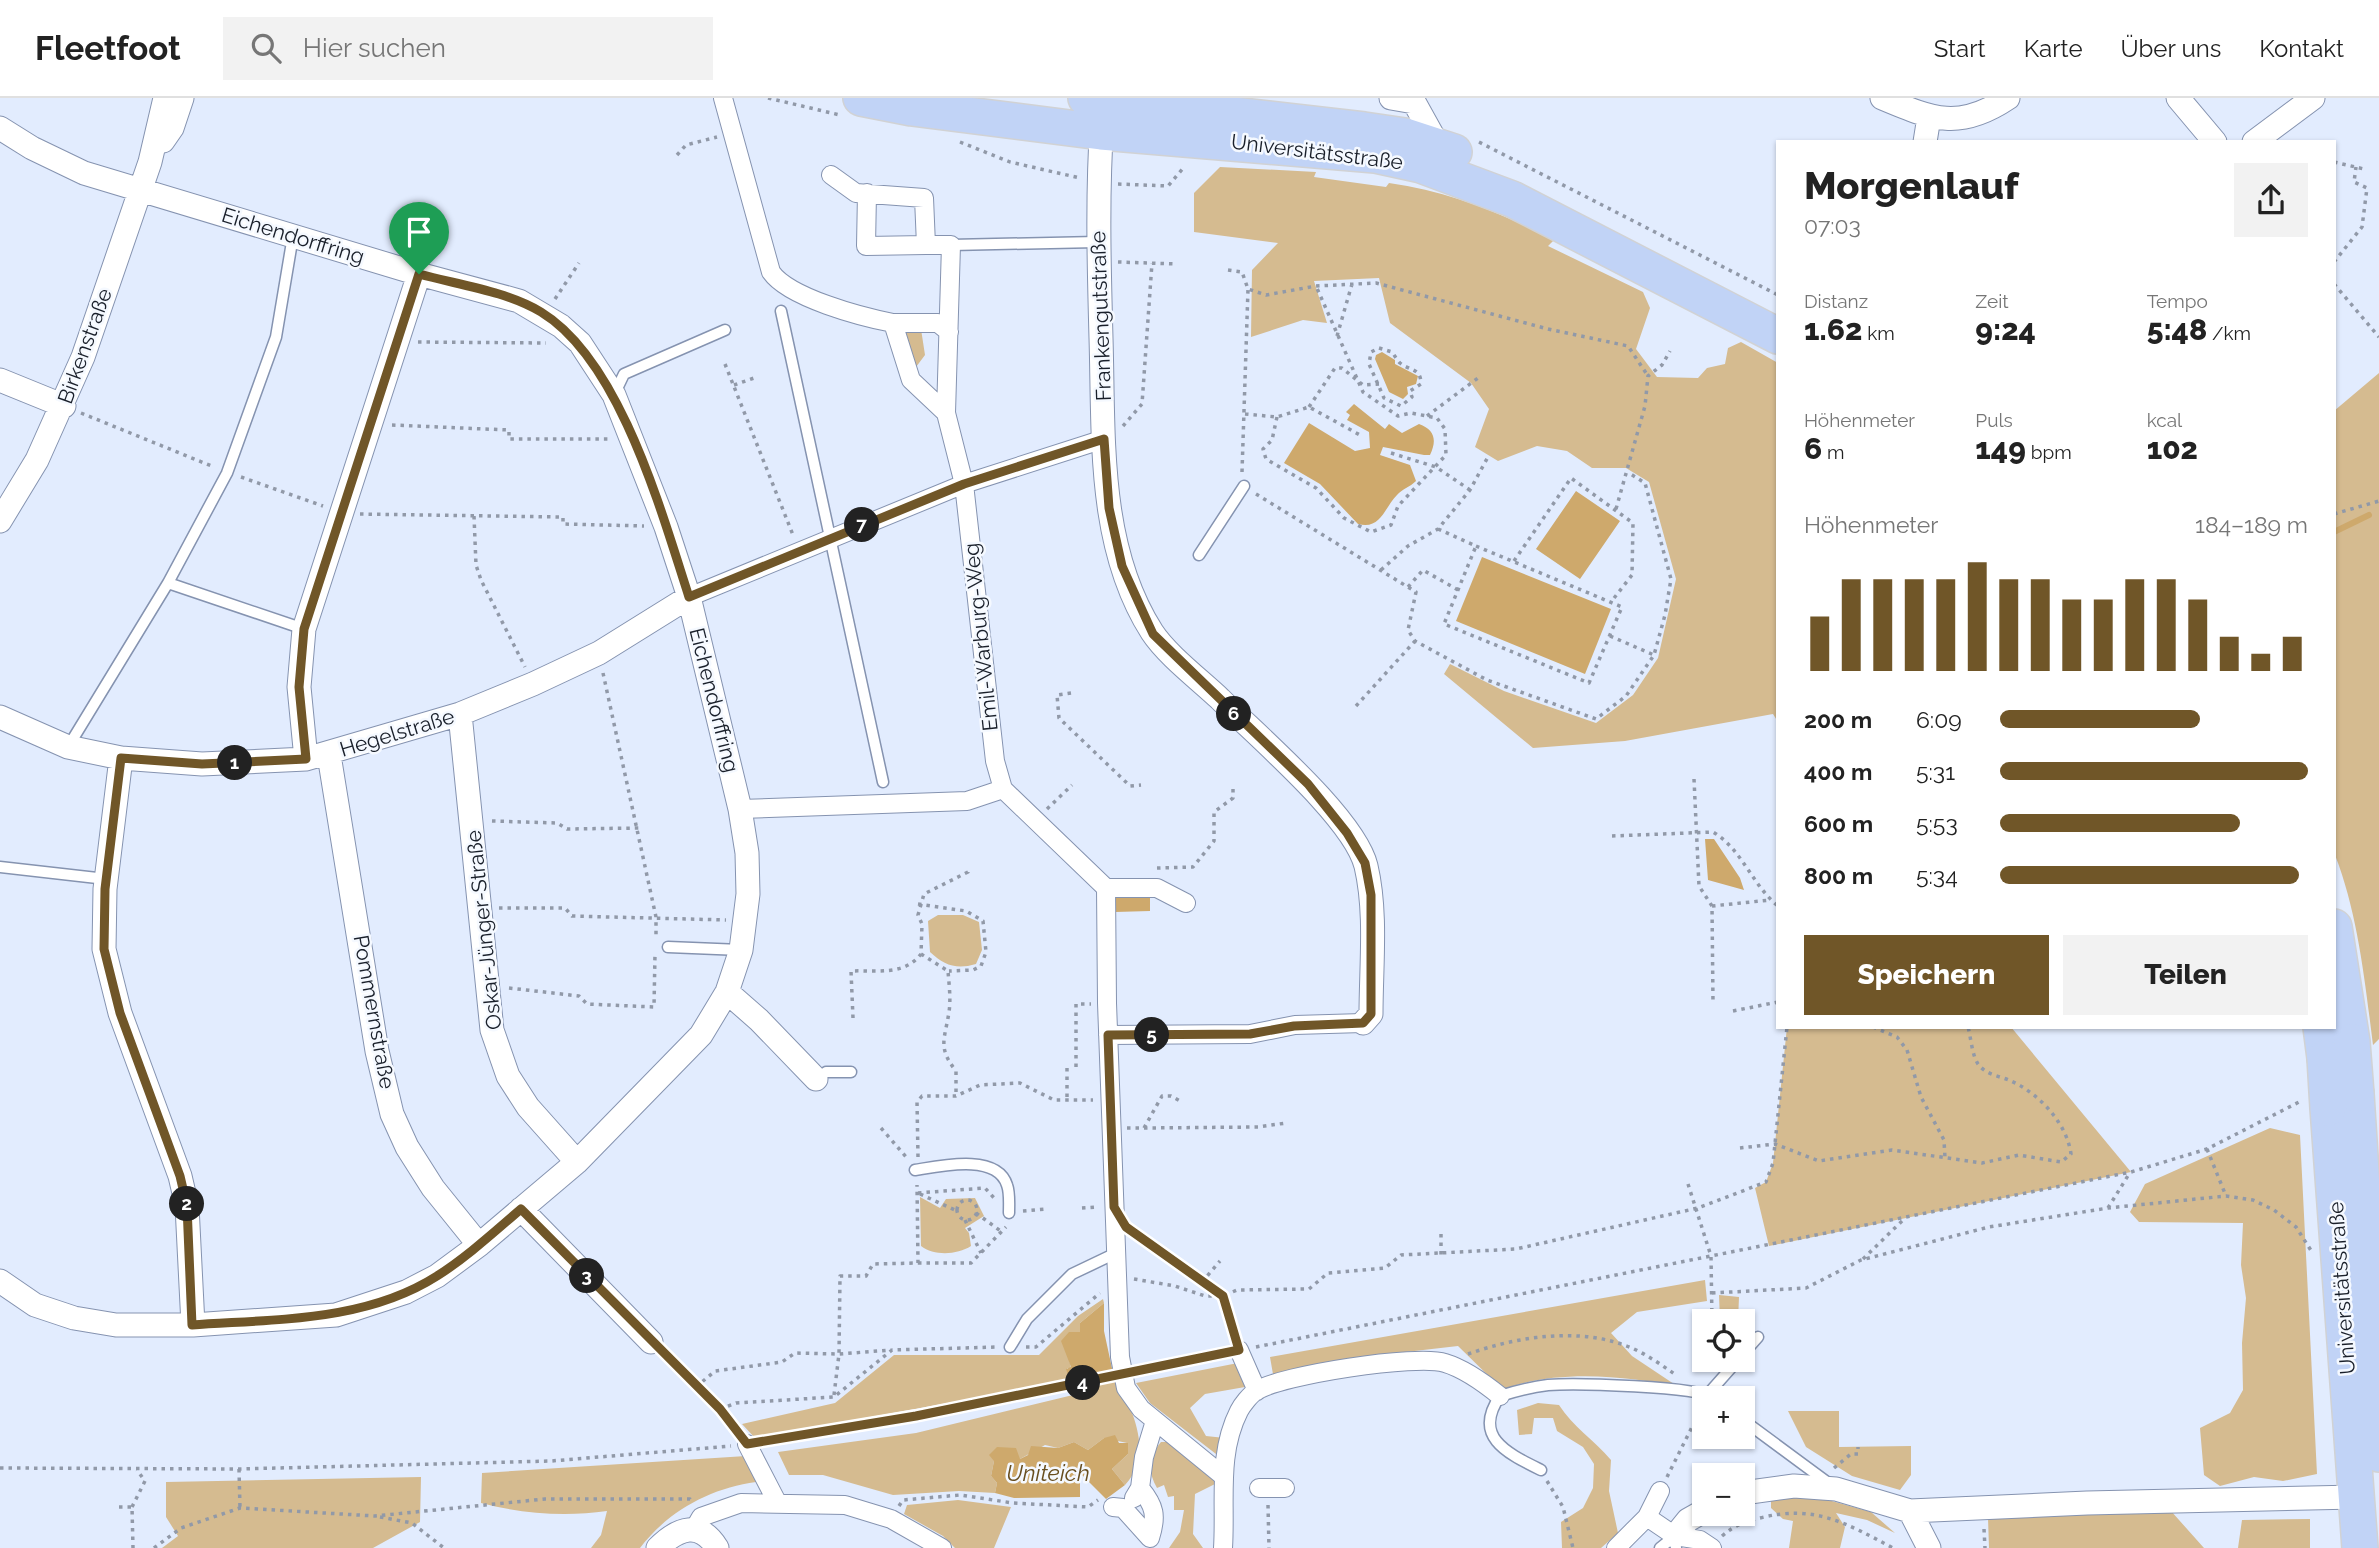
<!DOCTYPE html>
<html lang="de">
<head>
<meta charset="utf-8">
<style>
  :root { --surface:#fff; --page:#f2f2f2; --text:#222; --muted:#767676; --line:#e0e0e0; --accent:#705628 }
  body { margin:0; font-family:Raleway,sans-serif; background:var(--page); color:var(--text); height:100vh; display:flex; flex-direction:column; font-size:26px; white-space:nowrap }
  * { box-sizing:border-box; margin:0 }
  p { font-size:23px; color:var(--muted) }
  .icon { flex:none; width:38px; height:38px; fill:none; stroke:currentColor; stroke-width:2; stroke-linecap:round; stroke-linejoin:round }
  .map { position:relative; flex:1; overflow:hidden }
  .details { position:absolute; left:1776px; top:42px; width:560px; height:889px; display:flex; flex-direction:column; background:var(--surface); border-radius:0px; box-shadow:0 2px 5px #0004 }
  .details>* { flex:none }
  .fabs { position:absolute; left:1692px; top:1211px; display:grid; gap:14px }
  .fabs a { display:grid; place-items:center; width:63px; height:63px; border-radius:0px; background:var(--surface); box-shadow:0 2px 5px #0004; font-size:35px }
  .pin { position:absolute; display:grid; place-items:center; width:60px; height:60px; color:#fff; margin:-72px -30px; border-radius:50% 50% 50% 0; rotate:-45deg; box-shadow:0 0 7px #0007 }
  .pin .icon { rotate:45deg }
  .km { position:absolute; width:35px; height:35px; margin:-18px; border-radius:50%; background:#222; color:#fff; font-size:19px; line-height:35px; text-align:center }
  .round { display:grid; place-items:center; flex:none; width:74px; height:74px; border-radius:0px; background:var(--page) }
  .head { display:flex; align-items:center; justify-content:space-between; height:119px; padding:0 28px }
  h1 { font-size:38px; font-weight:800; line-height:52px }
  .figures { display:grid; grid-template-columns:repeat(3,1fr); gap:10px; height:119px; padding:7px 28px }
  .figures div { display:grid; align-content:center }
  .figures b { font-size:30px; font-weight:800 }
  .figures small { font-size:19px; font-weight:400 }
  .figures p { font-size:19px }
  .chart { height:196px; padding:14px 28px }
  .chart p { display:flex; justify-content:space-between }
  .chart svg { width:100%; height:126px; margin-top:7px; stroke:var(--accent); stroke-width:6 }
  .primary-button { display:flex; gap:14px; margin-top:auto; padding:14px 28px }
  .primary-button a { flex:1; height:80px; border-radius:0px; background:var(--accent); color:#fff; font-size:28px; font-weight:800; line-height:80px; text-align:center }
  .primary-button a+a { background:var(--page); color:var(--text) }
  ul { padding:0 28px; list-style:none; font-size:23px }
  li { display:grid; grid-template-columns:112px 84px 1fr; align-items:center; height:52px }
  li i { height:18px; border-radius:9px; background:var(--accent) }
  header { display:flex; align-items:center; gap:42px; box-sizing:border-box; height:98px; padding:0 35px; background:var(--surface); border-bottom:2px solid var(--line) }
  header strong { font-size:33px }
  nav { display:flex; gap:38px; margin-inline-start:auto; font-size:24px }
  .search { width:490px; height:63px; background:var(--page); display:flex; align-items:center; gap:18px; box-sizing:border-box; padding:0 24px; border-radius:0px; color:var(--muted); font-size:26px }
  .map>svg:first-child { display:block }
  .green { fill:#d5bb90 }
  .water { fill:#cea96c }
  .lines { fill:none; stroke-linecap:round; stroke-linejoin:round }
  .stream { stroke:#cea96c; stroke-width:6 }
  .service-casing { stroke:#8593b0; stroke-width:13 }
  .pedestrian-casing { stroke:#8593b0; stroke-width:20 }
  .minor-casing { stroke:#8593b0; stroke-width:25 }
  .primary-casing { stroke:#d1d2d4; stroke-width:38 }
  .path { stroke:#9199a8; stroke-width:3.5; stroke-dasharray:3.5 5; stroke-linecap:butt }
  .service { stroke:#fff; stroke-width:10 }
  .pedestrian { stroke:#fff; stroke-width:18 }
  .minor { stroke:#fff; stroke-width:23 }
  .primary { stroke:#c1d3f6; stroke-width:35 }
  .primary-bridge-casing { stroke:#d1d2d4; stroke-width:38; stroke-linecap:butt }
  .path-bridge { stroke:#9199a8; stroke-width:3.5; stroke-dasharray:3.5 5; stroke-linecap:butt }
  .primary-bridge { stroke:#c1d3f6; stroke-width:35 }
  .route-casing { stroke:#fff; stroke-width:14 }
  .route { stroke:#705628; stroke-width:9 }
  .labels { text-anchor:middle; stroke-width:5; stroke-linejoin:round; paint-order:stroke }
  .street-label { font-size:21px; fill:#191f2a; stroke:#f5f9ff }
  .water-label { font-size:23px; font-style:italic; fill:#684e1f; stroke:#f5f9ff }
</style>
</head>
<body>
<header>
<strong>Fleetfoot</strong>
<div class="search"><svg class="icon" aria-label="search" viewBox="0 0 24 24"><circle cx="10" cy="10" r="6"/><path d="M15 15l6 6"/></svg>Hier suchen</div>
<nav><a>Start</a><a>Karte</a><a>Über uns</a><a>Kontakt</a></nav>
</header>
<div class="map">
<svg width="2379" height="1450" viewBox="0 0 2379 1450">
  <rect width="100%" height="100%" fill="#e2ecfe"/>
  <path class="green" d="M1220,69L1316,74L1314,79L1386,89L1389,85C1449,93 1501,115 1554,142L1548,148L1643,194L1650,210L1636,251L1657,279L1698,280L1707,270L1725,266L1728,250L1741,244L1778,265V624L1773,616L1625,643L1533,650L1444,576L1450,566L1504,593L1596,625L1633,597L1658,560L1676,481L1649,384L1626,370H1592L1567,353L1537,348L1498,363L1475,349L1489,311L1471,285L1390,225L1379,180L1314,183L1327,225L1303,222L1251,239L1252,172L1278,145L1194,134V95Z
    M921,231L925,257L916,269L902,233Z
    M2379,275V941L2373,947C2365,884 2358,816 2335,757L2334,313Z
    M938,817H963L979,824L982,852L976,866C956,872 944,867 930,854L928,823Z
    M1787,929H2011L2131,1074L1769,1148L1755,1090L1766,1084L1773,1065Z
    M2270,1030L2300,1037L2317,1376L2283,1383L2254,1379L2220,1388L2204,1377L2200,1330L2230,1315L2243,1292L2242,1245L2246,1200L2241,1167L2243,1125L2139,1124L2130,1114L2145,1086Z
    M920,1099L940,1110L946,1101L975,1100L984,1118L965,1130L969,1135L971,1148C957,1157 934,1158 921,1148Z
    M1705,1182L1707,1203L1637,1214L1611,1235L1632,1258L1680,1290C1630,1277 1551,1271 1503,1292L1458,1248L1362,1259L1274,1282L1270,1259Z
    M1719,1197L1739,1199L1738,1223H1720Z
    M1103,1201L1104,1205L1080,1225V1234L1068,1257L1071,1270H1067L1070,1283L1113,1275C1130,1307 1156,1354 1125,1387L1112,1371L1128,1356L1127,1345L1104,1340L1088,1352L1074,1344L1058,1350L1045,1347L1020,1361L994,1363L991,1378L997,1385L995,1395L959,1393L893,1397L823,1377H789L778,1354L916,1335L1073,1297L1069,1283L755,1340L742,1326L835,1305L894,1257H1039L1078,1218Z
    M1238,1265L1245,1289L1205,1296L1190,1310L1206,1338L1225,1340L1216,1356L1150,1305L1136,1285Z
    M1538,1305L1559,1307C1573,1329 1594,1342 1611,1362L1609,1393L1618,1435L1601,1450H1562L1561,1424L1583,1410L1593,1390L1594,1366L1583,1349L1557,1333L1553,1320H1534L1532,1336L1519,1337L1517,1312Z
    M1788,1313H1839V1349L1911,1348V1377L1900,1392L1852,1378L1806,1349Z
    M1161,1344H1172L1213,1380L1215,1386L1195,1396L1193,1436L1203,1450H1169L1180,1434L1184,1412H1174V1398L1168,1399L1164,1387L1157,1390C1147,1373 1149,1358 1161,1344Z
    M746,1358L756,1384C711,1390 668,1413 640,1450H591L601,1437L607,1413C566,1419 522,1416 481,1405L482,1375Z
    M421,1379L420,1424L373,1450H162L178,1438L166,1419V1384Z
    M1794,1398L1821,1400L1871,1414L1895,1435L1867,1422L1836,1415L1845,1429L1840,1450H1789L1793,1423L1783,1421L1771,1410V1401Z
    M958,1402L1011,1409L994,1450H955L943,1438L904,1416L907,1407Z
    M2171,1413L2204,1450H1989L1988,1420Z
    M2310,1421V1450H2238L2242,1422Z"/>
  <path class="water" d="M1382,254L1395,262V266L1418,278L1416,286L1407,289L1408,296L1403,301L1389,294L1375,261L1376,257Z
    M1354,306L1385,331L1389,326L1402,335L1419,326C1435,332 1437,342 1430,357H1424L1383,349L1380,357L1410,367L1416,383C1410,389 1402,391 1397,397C1384,410 1381,432 1358,426L1320,386L1284,365L1309,325L1355,353L1370,350L1369,334L1347,322L1350,317L1346,314Z
    M1576,393L1620,423L1580,481L1536,451Z
    M1482,459L1611,511L1585,576L1456,523Z
    M1705,741H1714L1740,780L1744,792L1708,782Z
    M1150,797V813L1115,814V798Z
    M1104,1205V1233L1113,1275L1070,1283L1066,1271L1071,1269L1061,1243L1069,1234H1080V1225Z
    M1115,1337L1119,1345H1128V1356L1112,1371L1125,1387L1106,1401L1080,1375V1399L1014,1400L995,1395L997,1385L991,1378L994,1363L989,1357L997,1349L1016,1350L1020,1361L1028,1357L1031,1348L1058,1350L1074,1344L1088,1352L1104,1340Z"/>
  <g class="lines">
    <path class="stream" d="M2334,434L2369,417"/>
    <g class="service-casing">
      <path id="service" d="M951,147L1097,144
        M781,213L883,684
        M614,297L624,276L725,232
        M1199,457L1244,388
        M168,485L304,531
        M68,649L168,485L227,375L276,239L293,138
        M0,769L106,781
        M668,849L741,852
        M816,981L826,974H851
        M915,1072C940,1068 997,1055 1007,1087C1010,1095 1009,1106 1009,1115
        M1010,1249L1027,1221L1072,1176L1116,1155
        M1743,1256L1758,1239
        M1708,1296L1738,1262
        M1743,1322L1831,1387
        M1541,1372C1507,1355 1472,1339 1500,1298C1516,1293 1531,1289 1548,1287C1573,1285 1698,1288 1714,1300
        M1660,1450L1675,1438L1676,1450"/>
    </g>
    <g class="pedestrian-casing">
      <path id="pedestrian" d="M723,0L771,174C789,200 862,219 893,225L911,282L946,315L964,386L995,663L1003,691L1106,790L1107,905L1120,1259L1126,1290L1141,1311L1223,1378
        M831,77L856,95L924,100L926,147H951L946,315
        M867,95L866,148L926,147
        M893,225H938L949,234
        M689,499L964,386L1104,341
        M740,711L967,703L1003,691
        M1106,790H1157L1186,805
        M1108,937L1250,936L1295,927L1363,925
        M1239,1252L1257,1293
        M747,1346L777,1404
        M1259,1390H1285
        M1660,1393L1647,1419L1675,1438L1700,1442L1712,1450
        M1134,1400L1140,1390L1144,1359L1155,1323
        M1113,1409L1123,1410L1150,1440C1157,1418 1155,1408 1140,1390
        M694,1431L701,1419L741,1405L845,1407L891,1421L942,1450
        M1223,1450C1226,1404 1217,1356 1239,1313C1242,1307 1250,1297 1256,1293C1281,1277 1417,1256 1445,1265C1465,1271 1484,1285 1500,1298
        M1616,1450L1647,1419"/>
    </g>
    <g class="minor-casing">
      <path id="minor" d="M1391,0L1414,4L1439,49
        M1882,0C1932,21 1959,33 2008,0
        M2178,0L2215,44
        M1102,23C1097,96 1099,168 1101,240C1104,338 1097,448 1152,534C1167,557 1200,582 1220,601C1257,638 1354,720 1366,768C1377,815 1371,868 1371,916L1363,925
        M0,30L32,50L84,75L419,176L519,203L561,228L580,245L614,297L666,429L689,499L740,711L747,755L748,796L741,852L727,894L701,937L577,1064L479,1147L437,1178L406,1194L336,1217L193,1227H116L74,1220L35,1207L0,1183
        M163,43L172,30L182,0
        M1925,44L1929,19
        M2254,44L2313,0
        M0,282L64,308
        M0,423L37,362L83,259L150,64L165,0
        M460,616L492,932L508,978L528,1009L577,1064
        M0,619L68,649L121,660L202,666L306,661L460,616L533,586L599,555L689,499
        M329,657L377,953L392,1016L407,1049L433,1090L479,1147
        M121,660L105,791L104,851L120,915L180,1078L187,1108L193,1227
        M306,661L299,589L304,531L419,176
        M727,894L759,922L816,981
        M521,1111L651,1244
        M1743,1395L1794,1388L1836,1391L1910,1413L2087,1405L2356,1399
        M1910,1413L1929,1450
        M1675,1438L1688,1422L1704,1413
        M658,1450C678,1430 700,1422 717,1450"/>
    </g>
    <g class="primary-casing">
      <path id="primary" d="M861,0L912,10L1101,34L1375,57L1421,67L1512,101L1778,238
        M1086,0L1364,32L1405,38L1454,54
        M2334,829L2352,944
        M2321,929L2325,960
        M2356,996L2379,1356
        M2328,1010L2360,1450"/>
    </g>
    <path class="path" d="M768,0L840,17
      M960,44L1010,64L1080,80
      M1479,44L1778,197
      M677,57L686,47L717,39
      M2334,64L2364,71
      M1118,86L1168,88L1185,68
      M1118,164L1177,166
      M2334,164L2362,129L2367,90L2354,84L2356,69
      M1228,172L1242,174L1248,191L1266,197L1316,188L1376,185L1548,231L1628,248L1648,278
      M2334,186L2379,239
      M555,201L579,165
      M1337,238L1352,186
      M418,244L546,245
      M1379,250L1392,254C1395,258 1397,262 1400,265C1410,273 1421,270 1421,286L1410,293L1412,299L1401,308L1384,300L1369,266L1371,254Z
      M725,266L793,437
      M734,287L757,279
      M1309,309L1335,270H1342L1363,287L1379,286
      M81,315L214,369
      M1245,316L1277,319L1309,309L1360,337
      M1427,318L1478,280
      M1277,319L1272,342L1263,351L1266,361L1316,390L1344,420L1371,434L1391,427L1398,408L1446,357L1445,331L1437,320L1411,315L1398,318L1363,294L1316,188
      M392,327L509,332V341H609
      M1123,328L1142,306L1152,165
      M1391,355L1436,369L1470,392
      M1242,374L1248,191
      M241,379L323,408
      M1256,396L1416,494L1408,532L1415,543L1487,582L1596,621L1626,598L1654,557L1665,517L1671,481L1645,385L1629,375
      M1616,411L1645,308L1648,278L1662,267L1670,253
      M360,416L563,419V426L644,428
      M2334,416L2379,403
      M474,418L476,467L481,482L525,569
      M1438,431L1476,448
      M1476,448L1622,509L1589,585L1444,526Z
      M1514,463L1571,380L1633,425L1632,477L1611,504
      M1381,472L1408,448L1438,431L1470,392L1489,357
      M1408,489L1423,472L1458,492
      M1610,538L1654,557
      M603,575L656,819V841
      M1071,595L1057,597L1059,620L1130,688L1141,687
      M1356,608L1415,543
      M1694,681L1699,788L1712,808L1713,905
      M1047,711L1072,687
      M492,723L557,725L567,731L639,730
      M1612,738L1713,734C1742,751 1752,787 1778,808
      M1157,770L1193,769L1214,743V714L1233,700V687
      M918,806L966,813L983,823L986,854L981,868L973,872L949,873
      M1712,808L1770,802
      M499,810H565L572,818L726,822
      M921,856L948,873C949,886 951,901 949,914C945,941 937,949 956,973V997
      M509,890L579,898L587,906L654,909L655,856
      M1733,913L1778,904
      M853,920L851,873C877,872 904,878 921,856L922,826L918,817L924,796L968,774V770
      M1873,929L1897,939L1907,952L1921,999L1944,1042L1945,1060
      M1076,969V906H1091
      M1067,970V1003
      M881,1030L907,1060
      M1127,1030H1144L1162,998H1171L1182,1004
      M1144,1030L1258,1029L1286,1025
      M1740,1050L1775,1046L1819,1063L1892,1052L1982,1065L2019,1057L2061,1064L2071,1056C2067,1026 2040,996 2011,983C2000,978 1986,977 1978,966C1972,957 1971,940 1968,929
      M2207,1051L2226,1098
      M918,1059L917,1004L922,998H956L980,987L1020,985L1054,1002H1093
      M1688,1086L1711,1158L1712,1223
      M918,1095L985,1090L995,1101
      M920,1096L957,1113
      M957 1112a10 10 0 1 1 20 0a10 10 0 1 1-20 0Z
      M1082,1110L1097,1109
      M2108,1110L2129,1076
      M1023,1113L1047,1111
      M976,1115L1002,1134
      M965,1122L981,1155
      M1134,1134L1223,1198L1235,1237
      M1441,1136V1157
      M1863,1161L1903,1122
      M918,1165H971L1006,1129
      M1134,1181L1175,1188L1205,1198H1223L1237,1192L1309,1191L1328,1175L1385,1170L1401,1157L1516,1151L1698,1110L1766,1084L1773,1065L1787,929
      M1202,1184L1220,1163
      M1712,1195L1806,1190L1861,1162L1989,1129L2108,1110L2226,1098L2253,1102L2274,1112L2296,1129L2312,1154
      M1026,1249H1036L1100,1195
      M1256,1249L2131,1074L2207,1051L2301,1003
      M1468,1256C1519,1238 1583,1228 1634,1251C1649,1258 1663,1268 1676,1277
      M665,1258L720,1311L737,1333
      M1144,1272L1221,1256
      M696,1289L715,1273L782,1264L795,1255L839,1256L891,1252
      M834,1297L839,1256L840,1178H866L873,1166L918,1165L917,1087
      M720,1311L736,1305L834,1299L892,1252L997,1249
      M767,1343L916,1318L1078,1286
      M0,1370L239,1371L551,1363L731,1348
      M1834,1370L1851,1356H1858V1349
      M239,1371L240,1410
      M1667,1379L1701,1311
      M1547,1383L1563,1409L1573,1450
      M1268,1407L1269,1450
      M899,1408L903,1402L960,1397L1013,1405L1088,1409L1098,1402
      M119,1409H132L133,1450
      M132,1409L145,1383L137,1372
      M380,1419L412,1425L444,1450
      M1984,1431L1985,1450
      M1722,1438C1735,1427 1744,1424 1760,1420C1814,1406 1846,1425 1893,1450
      M154,1450L181,1430L240,1410L375,1418L545,1401H690L693,1405"/>
    <use href="#service" class="service"/>
    <use href="#pedestrian" class="pedestrian"/>
    <use href="#minor" class="minor"/>
    <use href="#primary" class="primary"/>
    <g class="primary-bridge-casing">
      <path id="primary-bridge" d="M2352,944L2356,996
        M2325,960L2328,1010"/>
    </g>
    <path class="path-bridge" d="M1078,1286L1144,1272"/>
    <use href="#primary-bridge" class="primary-bridge"/>
  </g>
  <g class="lines">
    <g class="route-casing">
      <path id="route" d="M419,176C459,187 506,193 541,214C620,262 661,413 689,499L964,386L1104,341L1109,410L1122,468L1153,536L1308,686L1347,735L1365,765L1371,797V916L1363,925L1294,928L1250,936L1108,937L1114,1109L1126,1129L1223,1198L1239,1252L916,1318L747,1346L720,1311L521,1111C494,1134 467,1159 437,1178C365,1224 275,1221 192,1227L187,1108L180,1078L120,915L104,851L105,791L121,660L202,666L306,661L299,589L304,531Z"/>
    </g>
    <use href="#route" class="route"/>
  </g>
  <g class="labels">
    <g class="street-label">
      <text transform="translate(1317 54) rotate(7)" y="7">Universitätsstraße</text>
      <text transform="translate(293 138) rotate(17)" y="7">Eichendorffring</text>
      <text transform="translate(1101 218) rotate(-92)" y="7">Frankengutstraße</text>
      <text transform="translate(85 248) rotate(-70)" y="7">Birkenstraße</text>
      <text transform="translate(981 539) rotate(-96)" y="7">Emil-Warburg-Weg</text>
      <text transform="translate(714 602) rotate(76)" y="7">Eichendorffring</text>
      <text transform="translate(397 635) rotate(-17)" y="7">Hegelstraße</text>
      <text transform="translate(484 832) rotate(-96)" y="7">Oskar-Jünger-Straße</text>
      <text transform="translate(374 914) rotate(80)" y="7">Pommernstraße</text>
      <text transform="translate(2342 1190) rotate(-94)" y="7">Universitätsstraße</text>
    </g>
    <g class="water-label">
      <text x="1048" y="1383">Uniteich</text>
    </g>
  </g>
</svg>
<div class="fabs">
<a><svg class="icon" aria-label="locate" viewBox="0 0 24 24"><circle cx="12" cy="12" r="6"/><path d="M12 2v4M12 18v4M2 12h4M18 12h4"/></svg></a>
<a>+</a>
<a>−</a>
</div>
<div class="pin" style="left:419px;top:176px;background:#1e9e55"><svg class="icon" aria-label="arrive" viewBox="0 0 24 24"><path d="M6 21V4h12l-3 4 3 4H6"/></svg></div>
<b class="km" style="left:235px;top:665px">1</b>
<b class="km" style="left:187px;top:1106px">2</b>
<b class="km" style="left:587px;top:1178px">3</b>
<b class="km" style="left:1083px;top:1285px">4</b>
<b class="km" style="left:1152px;top:937px">5</b>
<b class="km" style="left:1234px;top:616px">6</b>
<b class="km" style="left:862px;top:427px">7</b>
<section class="details">
<div class="head"><div><h1>Morgenlauf</h1><p>07:03</p></div><a class="round"><svg class="icon" aria-label="share" viewBox="0 0 24 24"><path d="M12 15V3M7 8l5-5 5 5M5 13v7h14v-7"/></svg></a></div>
<div class="figures">
<div><p>Distanz</p><b>1.62<small> km</small></b></div>
<div><p>Zeit</p><b>9:24</b></div>
<div><p>Tempo</p><b>5:48<small> /km</small></b></div>
</div>
<div class="figures">
<div><p>Höhenmeter</p><b>6<small> m</small></b></div>
<div><p>Puls</p><b>149<small> bpm</small></b></div>
<div><p>kcal</p><b>102</b></div>
</div>
<div class="chart"><p><span>Höhenmeter</span>184–189 m</p>
<svg viewBox="0 0 160 44" preserveAspectRatio="none"><path d="M5 44V25M15 44V12M25 44V12M35 44V12M45 44V12M55 44V6M65 44V12M75 44V12M85 44V19M95 44V19M105 44V12M115 44V12M125 44V19M135 44V32M145 44V38M155 44V32"/></svg>
</div>
<ul>
<li><b>200 m</b>6:09<i style="width:65%"></i></li>
<li><b>400 m</b>5:31<i style="width:100%"></i></li>
<li><b>600 m</b>5:53<i style="width:78%"></i></li>
<li><b>800 m</b>5:34<i style="width:97%"></i></li>
</ul>
<div class="primary-button"><a>Speichern</a><a>Teilen</a></div>
</section>
</div>
</body>
</html>
